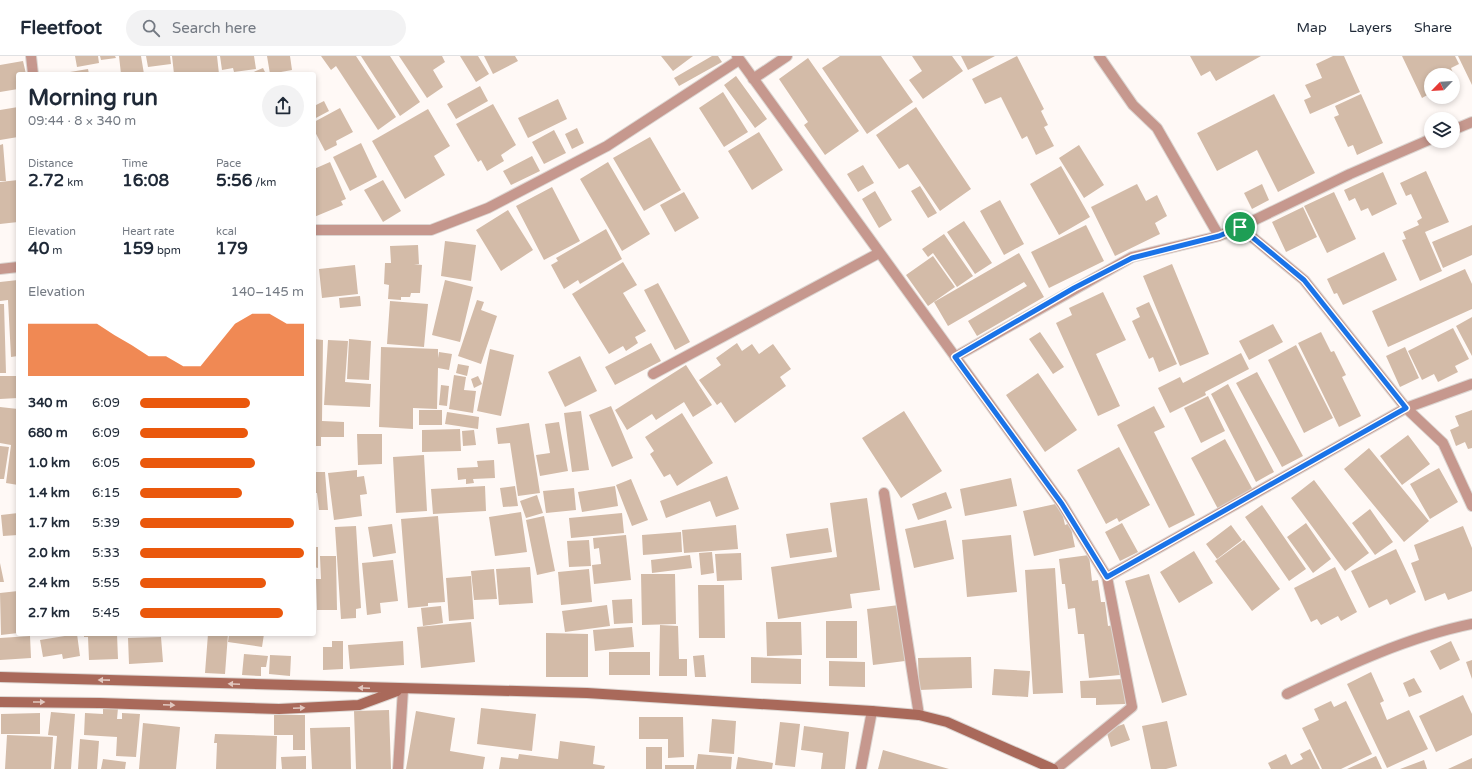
<!DOCTYPE html>
<html lang="en">
<head>
<meta charset="utf-8">
<style>
  :root { --surface:#fff; --page:#f2f2f3; --text:#1f2937; --muted:#747a83; --line:#e0e1e3; --accent:#ea580c }
  body { margin:0; font-family:"Varela Round",sans-serif; background:var(--page); color:var(--text); height:100vh; display:flex; flex-direction:column; font-size:15px; white-space:nowrap }
  * { box-sizing:border-box; margin:0 }
  p { font-size:13px; color:var(--muted) }
  .icon { flex:none; width:22px; height:22px; fill:none; stroke:currentColor; stroke-width:2; stroke-linecap:round; stroke-linejoin:round }
  .map { position:relative; flex:1; overflow:hidden }
  .side { position:absolute; left:16px; top:16px; width:300px; height:564px; display:flex; flex-direction:column; background:var(--surface); border-radius:4px; box-shadow:0 2px 6px #0003 }
  .side>* { flex:none }
  .needle { width:26px; rotate:245deg }
  .controls { position:absolute; left:1424px; top:12px; display:grid; gap:8px }
  .controls a { display:grid; place-items:center; width:36px; height:36px; border-radius:50%; background:var(--surface); box-shadow:0 2px 6px #0003; font-size:20px }
  .pin { position:absolute; display:grid; place-items:center; width:34px; height:34px; color:#fff; margin:-17px; border:2px solid #fff; border-radius:50%; box-shadow:0 1px 4px #0007 }
  .round { display:grid; place-items:center; flex:none; width:42px; height:42px; border-radius:21px; background:var(--page) }
  .head { display:flex; align-items:center; justify-content:space-between; height:68px; padding:0 12px }
  h1 { font-size:22px; font-weight:700; line-height:30px }
  .figures { display:grid; grid-template-columns:repeat(3,1fr); gap:6px; height:68px; padding:4px 12px }
  .figures div { display:grid; align-content:center }
  .figures b { font-size:17px; font-weight:700 }
  .figures small { font-size:11px; font-weight:400 }
  .figures p { font-size:11px }
  .chart { height:112px; padding:8px 12px }
  .chart p { display:flex; justify-content:space-between }
  .chart svg { width:100%; height:72px; margin-top:4px; fill:var(--accent); opacity:.7 }
  ul { padding:0 12px; list-style:none; font-size:13px }
  li { display:grid; grid-template-columns:64px 48px 1fr; align-items:center; height:30px }
  li i { height:10px; border-radius:5px; background:var(--accent) }
  header { display:flex; align-items:center; gap:24px; box-sizing:border-box; height:56px; padding:0 20px; background:var(--surface); border-bottom:1px solid var(--line) }
  header strong { font-size:19px }
  nav { display:flex; gap:22px; margin-inline-start:auto; font-size:14px }
  .search { width:280px; height:36px; background:var(--page); display:flex; align-items:center; gap:10px; box-sizing:border-box; padding:0 14px; border-radius:22px; color:var(--muted); font-size:15px }
  .map>svg:first-child { display:block }
  .building { fill:#d3bba8 }
  .lines { fill:none; stroke-linecap:round; stroke-linejoin:round }
  .street-casing { stroke:#dcd6d2; stroke-width:12 }
  .secondary-casing { stroke:#dcd6d2; stroke-width:12 }
  .street { stroke:#c6988e; stroke-width:10 }
  .secondary { stroke:#a9695a; stroke-width:10 }
  .oneway { fill:#e1c7bf }
  .route-casing { stroke:#fff; stroke-width:8 }
  .route { stroke:#1a73e8; stroke-width:5 }
</style>
</head>
<body>
<header>
<strong>Fleetfoot</strong>
<div class="search"><svg class="icon" aria-label="search" viewBox="0 0 24 24"><circle cx="10" cy="10" r="6"/><path d="M15 15l6 6"/></svg>Search here</div>
<nav><a>Map</a><a>Layers</a><a>Share</a></nav>
</header>
<div class="map">
<svg width="1472" height="713" viewBox="0 0 1472 713">
  <rect width="100%" height="100%" fill="#fff9f6"/>
  <path class="building" d="M75,0H98L99,7L77,11Z
    M100,0H115L116,2L101,4Z
    M119,0H141L144,18H121Z
    M146,0H170L171,8L148,11Z
    M172,0H217L219,18H174Z
    M220,0H254L256,13L234,16L233,12L222,14Z
    M267,0H290L292,14L270,18Z
    M321,0H356L396,61L378,74L336,10L331,14Z
    M361,0H390L420,46L400,60Z
    M399,0H442L445,6L433,14L443,31L427,42Z
    M460,0H478L489,18L476,26Z
    M484,0H515L518,5L493,18Z
    M661,0H693L673,15Z
    M712,0H718L722,6L679,30L674,22Z
    M840,0H881L913,46L867,78L822,12Z
    M912,0H952L963,15L923,43L909,24L922,15Z
    M961,0H995L968,14Z
    M1017,0L1044,53L1041,55L1048,69L1044,71L1054,90L1036,99L1027,80L1022,83L1001,41L985,48L972,23Z
    M1190,0H1261L1216,25L1210,15L1201,20Z
    M1333,0H1344L1360,36L1310,58L1304,44L1311,41L1305,29L1322,22L1316,8Z
    M1402,0H1455L1459,8L1451,12L1457,26L1453,27V19H1431V37L1422,42Z
    M1458,0H1472V29Z
    M808,2L859,75L825,99L804,69L808,66L779,23Z
    M23,5L26,18H18V33L0,36V9Z
    M263,12L266,18H249Z
    M88,13L89,18H64V17Z
    M736,20L767,63L755,72L724,29Z
    M480,30L488,45L456,63L447,48Z
    M723,36L748,76L724,91L699,52Z
    M1274,38L1315,117L1278,136L1257,94L1217,115L1197,77Z
    M1361,38L1383,87L1357,99L1353,89L1348,91L1334,61L1339,59L1335,50Z
    M558,43L567,63L528,82L518,62Z
    M324,45L329,55L314,63V50Z
    M493,48L516,89L501,99L504,105L487,115L481,104L478,106L456,68Z
    M18,51V81L0,84V54Z
    M916,51L971,133L940,155L908,108L899,113L876,79Z
    M340,52L353,76L336,85L337,89L325,95L314,74V66Z
    M428,53L450,90L434,100L445,119L405,143L372,85Z
    M577,72L584,87L572,93L565,78Z
    M554,74L566,97L544,108L532,86Z
    M759,76L783,114L752,134L728,95Z
    M650,81L681,134L644,155L613,102Z
    M361,87L377,121L350,135L333,101Z
    M3,88L6,125H0V89Z
    M1079,89L1104,129L1084,142L1059,102Z
    M532,100L540,115L511,129L503,115Z
    M330,106L346,143L341,145L343,149L314,161V113Z
    M608,106L650,178L622,195L580,123Z
    M863,109L874,127L858,136L847,118Z
    M1061,110L1090,161L1059,179L1030,128Z
    M1426,115L1449,166L1425,176L1442,215L1420,225L1402,184L1406,183L1403,176L1419,169L1417,165L1422,162L1411,138L1406,140L1400,127Z
    M1383,116L1397,148L1372,160L1368,152L1361,155L1355,142L1349,145L1344,134Z
    M18,124V166L0,168V126Z
    M383,124L401,155L383,166L364,134Z
    M1137,128L1146,145L1157,139L1167,160L1155,167L1160,178L1115,200L1091,151Z
    M1262,128L1269,144L1252,153L1244,137Z
    M920,130L937,157L928,162L911,135Z
    M552,131L580,185L544,204L516,150Z
    M875,135L892,164L879,172L862,143Z
    M684,136L699,162L675,176L660,149Z
    M1334,136L1356,183L1327,197L1304,150Z
    M1000,144L1024,188L1004,199L980,155Z
    M1303,151L1317,181L1286,196L1272,166Z
    M508,154L533,194L501,215L476,174Z
    M964,165L992,207L975,218L947,176Z
    M1086,169L1104,205L1049,232L1031,196Z
    M1472,169V199L1443,212L1432,186Z
    M606,173L622,203L580,228L578,224L564,233L551,209L558,205L556,202Z
    M944,178L973,220L957,231L933,197L928,201L922,193Z
    M445,185L476,189L471,225L441,220Z
    M418,189L419,208H414L422,209L420,237H411L410,241H401V244L388,243L389,229L384,228L385,207H391L390,190Z
    M1384,196L1397,224L1343,249L1337,237L1334,238L1327,223Z
    M1019,197L1044,241L977,280L968,265L1027,230L1024,226L948,270L934,246Z
    M933,200L955,231L928,250L906,219Z
    M623,206L637,229L623,237L646,275L635,281L638,287L626,295L623,290L609,298L572,238Z
    M1172,208L1209,298L1180,310L1143,220Z
    M355,209L358,238L322,242L319,213Z
    M1465,213L1472,228V253L1388,291L1372,255Z
    M18,224V300L11,301L8,244L0,245V226Z
    M445,224L473,231L460,286L432,279Z
    M658,227L690,286L675,294L644,234Z
    M1103,236L1126,284L1096,298L1120,350L1098,360L1056,267L1072,259L1069,252Z
    M360,240L361,250L340,252L339,242Z
    M477,244L484,246L481,254L497,260L481,308L458,300Z
    M390,245L428,248L424,291L387,288Z
    M1149,246L1177,308L1159,316L1153,301L1149,303L1132,265L1140,261L1136,252Z
    M0,248H4L6,317H0Z
    M1472,261V300L1456,270Z
    M1273,268L1283,286L1249,304L1239,285Z
    M1453,272L1469,303L1455,310L1458,316L1438,326L1434,318L1422,324L1408,295Z
    M1040,276L1064,311L1053,318L1029,283Z
    M1321,276L1331,296L1334,295L1346,319L1342,321L1361,360L1339,371L1298,287Z
    M314,283L323,284L322,365L344,366V381H321V390H314Z
    M349,283L371,285L369,324L347,323Z
    M328,284L348,285L345,326L371,328L370,351L324,349Z
    M651,287L661,305L615,329L605,311Z
    M737,287L742,295L752,288L759,298L773,288L791,313L780,321L786,330L735,367L721,346L717,349L699,324L721,309L716,302Z
    M1296,289L1333,362L1304,377L1268,304Z
    M381,291L438,293V302L439,296L452,298L449,314L438,312L437,353L413,352V373L379,371Z
    M1405,291L1419,322L1400,331L1386,300Z
    M490,293L514,299L501,360L477,355Z
    M1241,297L1249,313L1205,336L1206,339L1170,357L1158,332L1180,321L1183,327Z
    M580,300L597,335L565,351L548,316Z
    M458,308L469,310L467,320L456,317Z
    M686,309L712,349L693,361L684,346L656,364L652,358L627,374L615,354Z
    M1257,316L1303,400L1282,411L1236,327Z
    M1038,317L1077,374L1045,396L1006,339Z
    M454,319L466,321L464,334L476,335L473,357L449,353Z
    M0,320H18V342L0,343Z
    M478,320L482,328L474,332L471,323Z
    M1228,328L1274,416L1256,426L1211,338Z
    M441,329L449,330L447,350L439,349Z
    M1208,340L1225,375L1201,387L1184,352Z
    M611,350L633,402L612,411L589,359Z
    M1154,350L1165,371L1154,376L1195,459L1169,472L1117,369Z
    M0,351L18,353V429L6,427L11,389L0,387Z
    M419,354H442V369H419Z
    M1472,354V392L1468,393L1465,386L1456,390L1450,374L1459,370L1455,360Z
    M581,355L589,414L572,416L564,357Z
    M904,355L942,415L901,442L862,382Z
    M447,356L479,361L478,373L445,368Z
    M682,357L713,407L677,430L670,418L664,421L650,398L654,395L645,381Z
    M559,366L568,415L540,420L536,399L550,397L545,368Z
    M529,367L540,437L518,440L510,387L498,388L496,372Z
    M460,373L461,395L422,396V374Z
    M474,374L476,389L463,390L462,375Z
    M357,378H382V408L358,409Z
    M1408,379L1430,408L1402,429L1380,400Z
    M1225,383L1253,434L1218,453L1191,402Z
    M0,390L9,391L4,423H0Z
    M1119,391L1150,449L1119,466L1117,462L1106,468L1077,414Z
    M1369,392L1429,465L1404,486L1344,413Z
    M424,399L427,455L396,457L393,401Z
    M494,404L495,422L473,423L474,427L466,428V423L458,424L457,412L478,411L477,405Z
    M1439,412L1458,446L1430,463L1410,428Z
    M357,414V421L364,420L367,438L360,439L362,460L334,464L328,417Z
    M314,416H325L328,454H319L317,437H314Z
    M727,420L739,453L716,461L710,445L666,462L660,445Z
    M1011,422L1017,450L965,460L960,433Z
    M631,423L648,464L632,470L616,429Z
    M1314,424L1369,497L1345,515L1291,442Z
    M485,430L486,455L433,458L431,433Z
    M515,430L518,450L503,451L500,432Z
    M615,430L618,450L582,456L578,436Z
    M574,432L576,454L546,457L543,435Z
    M946,436L952,452L918,464L912,448Z
    M537,439L543,457L526,462L520,445Z
    M867,442L880,534L850,538L852,552L778,563L771,511L837,501L830,447Z
    M314,446H316V489H314Z
    M1060,447L1065,469L1070,467L1075,491L1034,500L1023,455Z
    M1262,449L1306,513L1289,525L1245,461Z
    M1370,453L1393,486L1375,499L1352,467Z
    M521,456L527,496L495,500L489,461Z
    M18,457V479L3,480L1,459Z
    M622,457L624,477L571,482L569,462Z
    M438,460L445,546L428,547V550L408,552L401,463Z
    M544,460L555,515L537,519L526,464Z
    M946,464L954,503L914,512L905,473Z
    M1122,467L1138,496L1120,505L1105,476Z
    M1306,467L1331,503L1313,517L1287,481Z
    M392,468L396,497L373,501L368,471Z
    M736,469L738,493L684,497L682,474Z
    M1231,469L1242,484L1217,503L1206,488Z
    M356,470L361,552L356,553V562L341,563L335,471Z
    M1463,470L1472,492V535L1448,544L1445,537L1425,545L1411,507L1419,504L1414,489Z
    M828,472L832,496L790,502L786,478Z
    M681,476L682,496L643,499L642,479Z
    M626,479L631,524L594,528L592,509L601,508L599,492L594,493L593,482Z
    M1011,479L1017,536L967,541L962,484Z
    M589,484L591,510L569,511L567,485Z
    M1244,484L1280,533L1252,555L1215,505Z
    M314,491H318V512L314,511Z
    M1396,493L1416,536L1390,549L1387,543L1369,552L1351,515Z
    M1194,495L1213,527L1179,547L1160,516Z
    M712,496L714,517L701,519L699,497Z
    M741,497L742,524L717,525L715,498Z
    M690,499L692,512L652,517L651,504Z
    M1089,499L1092,525L1098,524L1101,546H1105L1108,570L1114,569L1120,619L1089,622L1084,578H1078L1075,552L1068,553L1065,528H1062L1059,503Z
    M320,500H336L337,554H317L316,523H321Z
    M393,504L398,545L380,547L381,557L367,559L362,507Z
    M0,507L4,526H0Z
    M530,511L533,547L499,549L496,513Z
    M1335,511L1357,556L1341,565L1338,560L1321,569L1317,563L1311,566L1294,532Z
    M1055,512L1063,637L1033,638L1025,514Z
    M494,513L497,543L474,544L471,515Z
    M589,513L592,546L561,549L558,516Z
    M641,518H675L676,568L642,569Z
    M1149,518L1187,639L1162,647L1125,525Z
    M471,520L474,563L449,565L446,522Z
    M698,529H724L725,582H699Z
    M18,535V577L1,579L0,537Z
    M632,543L633,567L614,568L612,544Z
    M607,549L610,570L565,576L562,555Z
    M899,549L905,605L873,609L867,553Z
    M441,550L443,567L423,570L421,552Z
    M826,565H857V602H826Z
    M471,566L475,606L421,612L417,571Z
    M766,566H801L802,599L767,600Z
    M660,569L678,570L679,603H687V620H659Z
    M632,571L634,591L595,595L593,574Z
    M546,577L588,578V621H546Z
    M77,578L80,600L63,603L62,598L43,601L40,584Z
    M84,578H117L118,603L89,604L88,581H84Z
    M208,578H228L225,618L205,617Z
    M229,578H264L262,591L228,586Z
    M30,580L31,602L0,604V582Z
    M161,581L163,606L129,608L128,582Z
    M332,585H343V613L323,614V591H332Z
    M403,585L404,609L350,613L348,589Z
    M1451,585L1460,604L1440,614L1430,595Z
    M609,596H650V619H609Z
    M244,598L268,600L266,611H261V620L242,619Z
    M270,599L291,600L290,620L269,618Z
    M704,599L706,621H695L693,600Z
    M751,601L801,603V628L751,627Z
    M971,601L972,632L919,634L918,602Z
    M1472,604V623L1466,606Z
    M829,605L865,606V631L829,630Z
    M994,613L1030,615L1028,641L992,639Z
    M1371,616L1384,645L1380,647L1387,664L1409,654L1428,693L1387,712L1347,628Z
    M1414,622L1422,636L1409,641L1403,627Z
    M1124,623L1125,648L1096,649V642H1081L1080,625Z
    M1463,639L1472,658V679L1436,696L1419,660Z
    M1331,645L1334,651L1346,645L1372,698L1341,713H1322L1302,672L1319,664L1314,653Z
    M103,651L118,652L117,663H122V657L140,658L136,701L116,700L117,681L84,679L85,657L103,658Z
    M481,652L536,658L532,695L477,688Z
    M389,654L391,713H356L354,655Z
    M416,655L455,662L450,695L485,701L483,713H406Z
    M51,656L75,658L71,713H54L57,680L48,679Z
    M40,657V678H1V658Z
    M274,659H305V694H293V679H274Z
    M639,661H683L684,701L668,702V683H639Z
    M712,663L736,665L734,698L709,696Z
    M1167,665L1177,710L1166,713H1151L1142,670Z
    M780,666L800,668L795,711L775,709Z
    M143,667L180,671L176,713H139Z
    M1124,668L1130,684L1111,691L1106,674Z
    M804,670L849,676L845,713H821L823,697L801,694Z
    M350,671L351,713H312L310,672Z
    M215,678L277,680L276,713H216L217,687H214Z
    M7,679L53,681L51,713H5Z
    M80,683L99,685L97,713H78Z
    M560,685L595,690L593,708L605,710L604,713H499L501,701L518,703L519,698L558,703Z
    M646,691H662V713H646Z
    M1310,693L1320,713H1271L1268,707L1286,698L1291,709L1303,703L1300,698Z
    M883,694L949,713H878Z
    M698,698L732,701L731,713H696Z
    M306,700V713H282L281,701Z
    M1376,700L1382,713H1347Z
    M738,701L773,707L772,713H736Z
    M1472,702V713H1448Z
    M103,703L126,706L125,713H101Z
    M1424,704L1427,713H1400Z
    M665,709H694V713H665Z"/>
  <g class="lines">
    <g class="street-casing">
      <path id="street" d="M31,0L33,18
        M737,0L1062,448L1107,521L1132,651L1056,713
        M1099,0L1133,49L1157,72L1219,180
        M753,23L787,0
        M1453,74L1472,66
        M1240,171L1350,118L1431,83
        M314,174H431L488,152L607,90L739,4
        M0,213L18,211
        M955,301L1132,201L1219,180L1240,171L1304,224L1406,352L1443,387L1472,450
        M653,318L879,197
        M884,437L919,659
        M1107,521L1406,352L1472,328
        M1287,638C1346,610 1408,581 1472,568
        M398,713L403,634
        M861,713L872,655"/>
    </g>
    <g class="secondary-casing">
      <path id="secondary" d="M0,621L587,637L872,655L919,659L947,666L1053,713
        M0,646L100,647L279,653L359,649L397,635"/>
    </g>
    <use href="#street" class="street"/>
    <use href="#secondary" class="secondary"/>
  </g>
  <defs><path id="oneway-solid" d="M-6-.8H1V-3.2L6.5 0L1 3.2V.8H-6Z"/></defs>
  <g class="oneway">
    <use href="#oneway-solid" transform="translate(104 624) rotate(-179)"/>
    <use href="#oneway-solid" transform="translate(234 628) rotate(-178)"/>
    <use href="#oneway-solid" transform="translate(364 632) rotate(-178)"/>
    <use href="#oneway-solid" transform="translate(39 646)"/>
    <use href="#oneway-solid" transform="translate(169 649) rotate(2)"/>
    <use href="#oneway-solid" transform="translate(299 652) rotate(-3)"/>
  </g>
  <g class="lines">
    <g class="route-casing">
      <path id="route" d="M1240,171L1304,224L1406,352L1107,521L1062,448L955,301L1074,232L1132,202L1219,180Z"/>
    </g>
    <use href="#route" class="route"/>
  </g>
</svg>
<div class="controls">
<a><svg class="needle" viewBox="-14 -14 28 28"><path d="M0-13l5 13h-10z" fill="#e53935"/><path d="M0 13l5-13h-10z" fill="#747a83"/></svg></a>
<a><svg class="icon" aria-label="layers" viewBox="0 0 24 24"><path d="M12 4l9 5-9 5-9-5zM3 14l9 5 9-5"/></svg></a>
</div>
<div class="pin" style="left:1240px;top:171px;background:#1e9e55"><svg class="icon" aria-label="arrive" viewBox="0 0 24 24"><path d="M6 21V4h12l-3 4 3 4H6"/></svg></div>
<section class="side">
<div class="head"><div><h1>Morning run</h1><p>09:44 · 8 × 340 m</p></div><a class="round"><svg class="icon" aria-label="share" viewBox="0 0 24 24"><path d="M12 15V3M7 8l5-5 5 5M5 13v7h14v-7"/></svg></a></div>
<div class="figures">
<div><p>Distance</p><b>2.72<small> km</small></b></div>
<div><p>Time</p><b>16:08</b></div>
<div><p>Pace</p><b>5:56<small> /km</small></b></div>
</div>
<div class="figures">
<div><p>Elevation</p><b>40<small> m</small></b></div>
<div><p>Heart rate</p><b>159<small> bpm</small></b></div>
<div><p>kcal</p><b>179</b></div>
</div>
<div class="chart"><p><span>Elevation</span>140–145 m</p>
<svg viewBox="0 0 160 44" preserveAspectRatio="none"><path d="M0 44V12L10 12L20 12L30 12L40 12L50 19L60 25L70 32L80 32L90 38L100 38L110 25L120 12L130 6L140 6L150 12L160 12V44z"/></svg>
</div>
<ul>
<li><b>340 m</b>6:09<i style="width:67%"></i></li>
<li><b>680 m</b>6:09<i style="width:66%"></i></li>
<li><b>1.0 km</b>6:05<i style="width:70%"></i></li>
<li><b>1.4 km</b>6:15<i style="width:62%"></i></li>
<li><b>1.7 km</b>5:39<i style="width:94%"></i></li>
<li><b>2.0 km</b>5:33<i style="width:100%"></i></li>
<li><b>2.4 km</b>5:55<i style="width:77%"></i></li>
<li><b>2.7 km</b>5:45<i style="width:87%"></i></li>
</ul>
</section>
</div>
</body>
</html>
